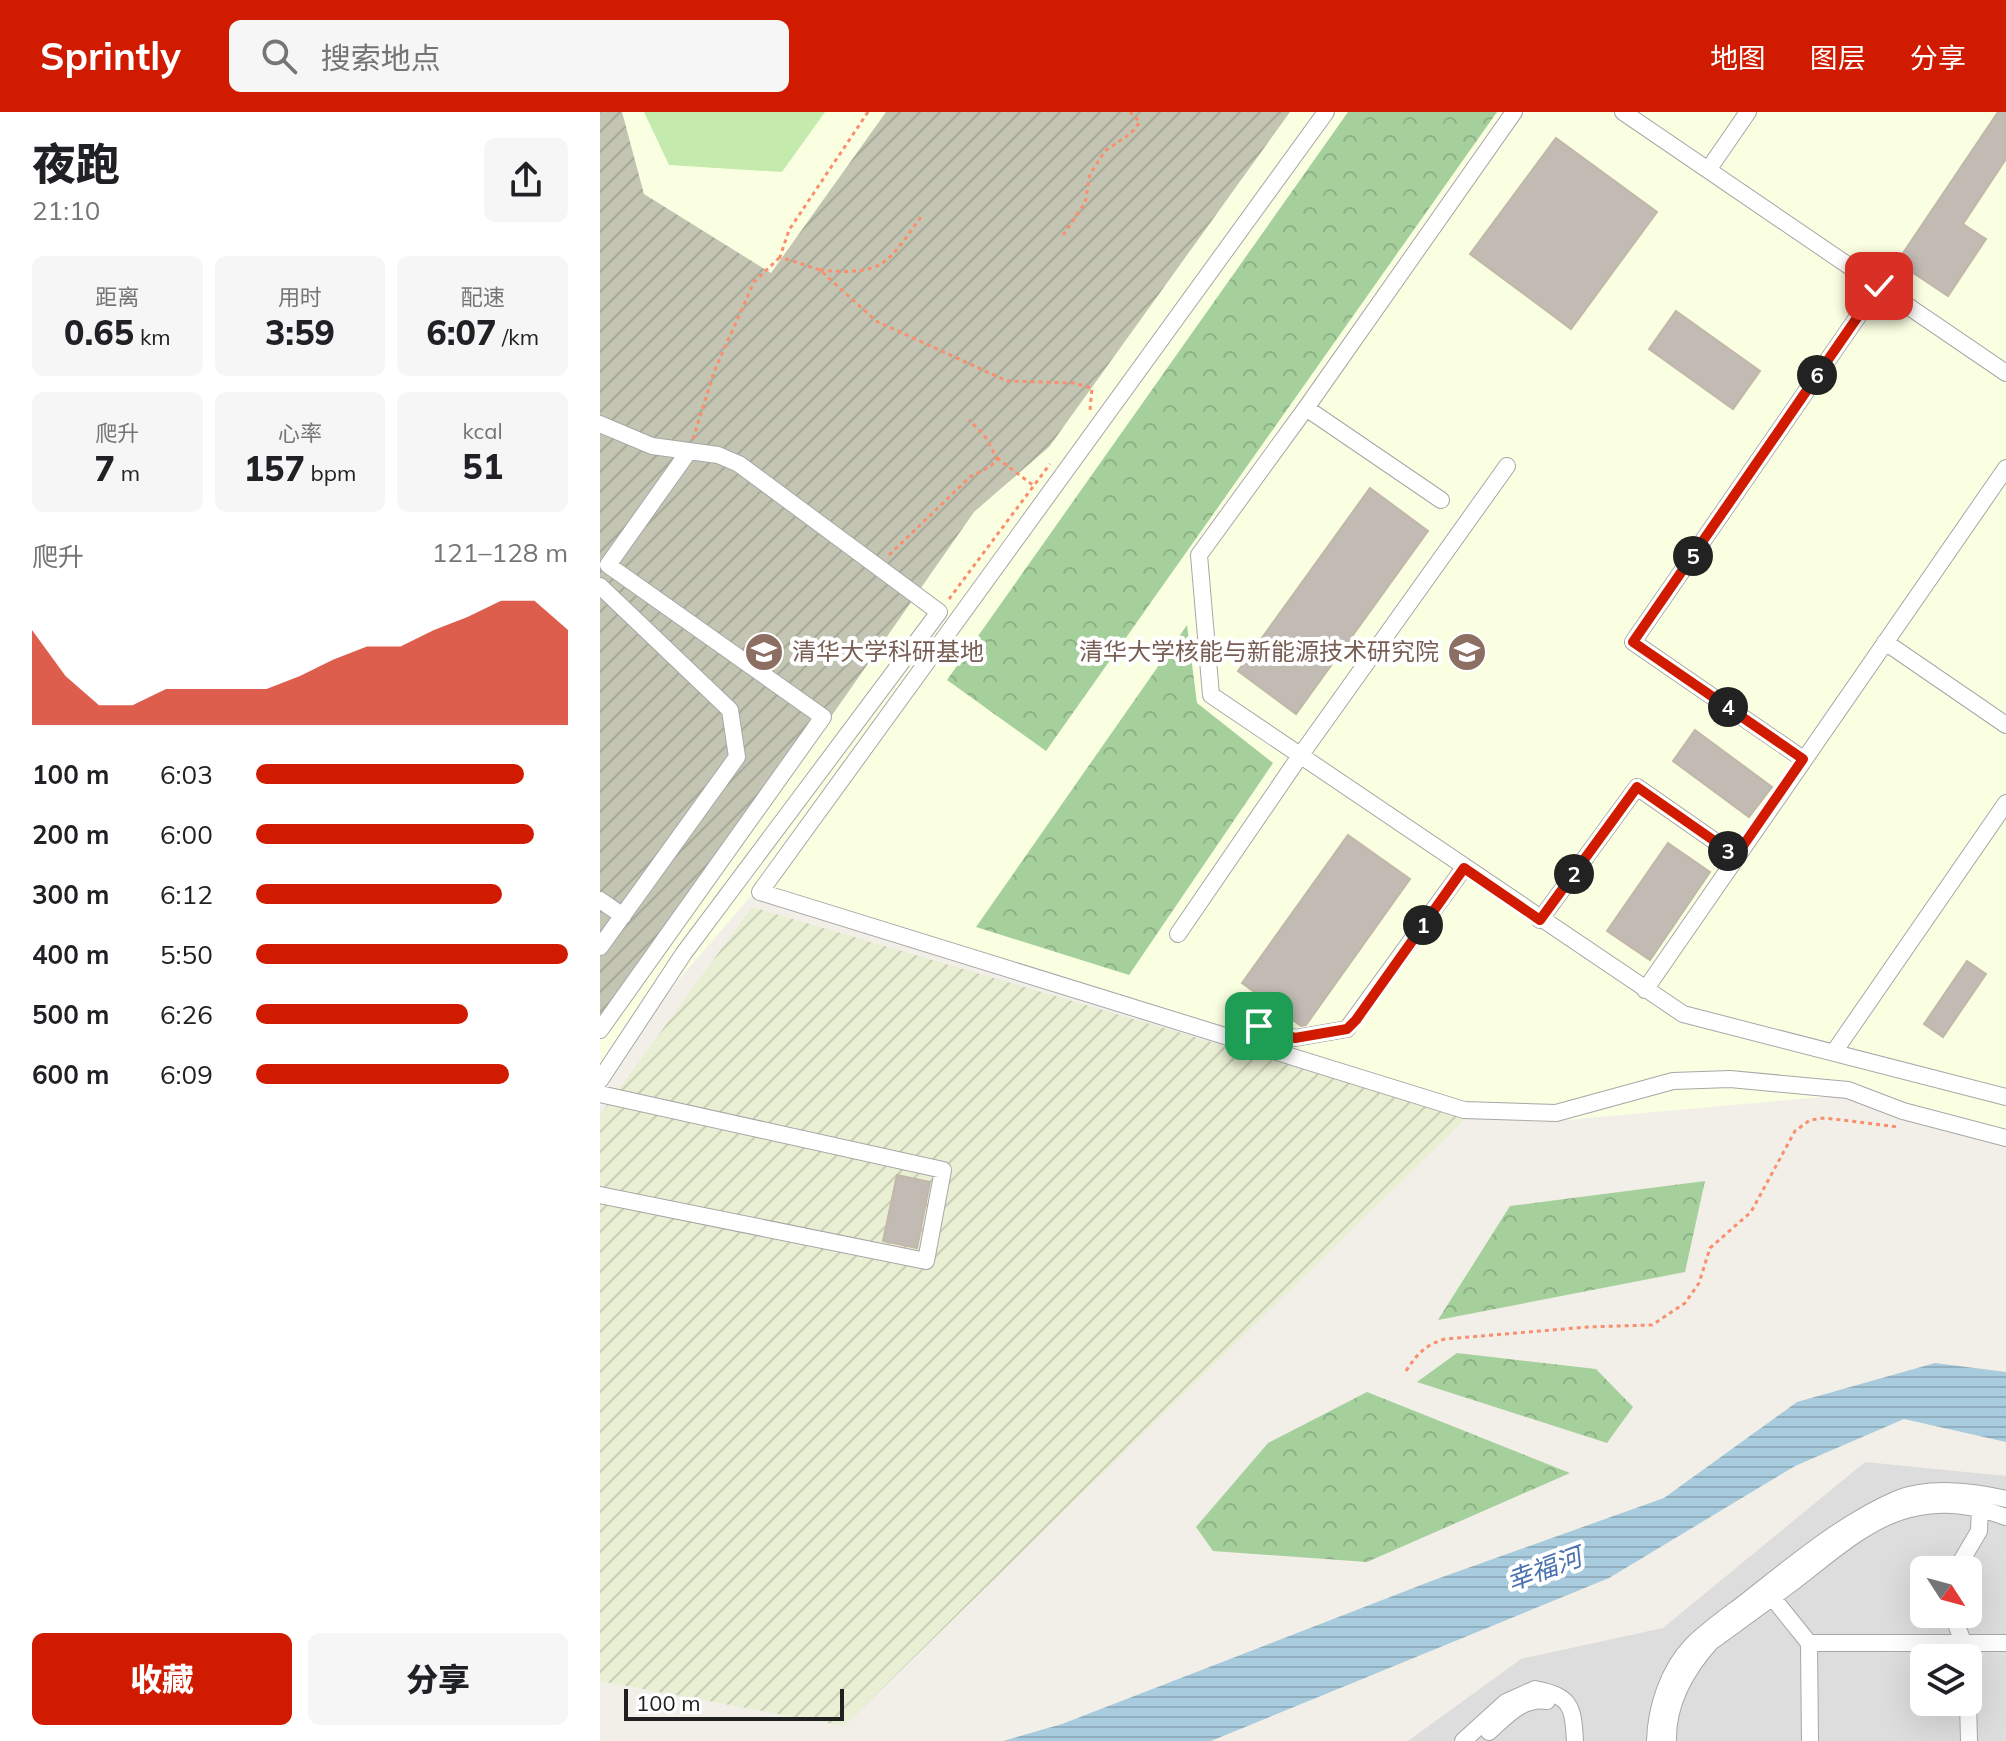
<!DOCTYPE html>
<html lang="zh">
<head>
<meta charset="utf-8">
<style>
  :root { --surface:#fff; --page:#f6f6f6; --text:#202124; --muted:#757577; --accent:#d01b01 }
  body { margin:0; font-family:Mulish,"Noto Sans SC",sans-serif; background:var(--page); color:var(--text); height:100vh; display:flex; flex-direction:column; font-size:30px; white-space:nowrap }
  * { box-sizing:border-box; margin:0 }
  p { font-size:26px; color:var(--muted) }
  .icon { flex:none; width:44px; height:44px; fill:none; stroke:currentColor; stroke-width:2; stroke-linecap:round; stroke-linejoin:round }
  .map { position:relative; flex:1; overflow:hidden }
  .panel { display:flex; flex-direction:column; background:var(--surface); width:600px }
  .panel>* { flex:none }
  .needle { width:52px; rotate:126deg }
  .fabs { position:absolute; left:1310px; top:1444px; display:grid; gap:16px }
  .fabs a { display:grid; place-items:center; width:72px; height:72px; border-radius:12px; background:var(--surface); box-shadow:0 8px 32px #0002; font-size:40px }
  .scale { position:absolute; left:24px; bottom:20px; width:220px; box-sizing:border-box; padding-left:8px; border:4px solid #202020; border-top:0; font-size:22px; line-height:28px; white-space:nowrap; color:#202020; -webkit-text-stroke:6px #fff; paint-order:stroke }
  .pin { position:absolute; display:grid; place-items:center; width:68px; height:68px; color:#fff; margin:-34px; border-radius:16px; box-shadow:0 4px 12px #0006 }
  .km { position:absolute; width:40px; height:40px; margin:-20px; border-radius:50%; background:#222; color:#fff; font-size:22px; line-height:40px; text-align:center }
  .round { display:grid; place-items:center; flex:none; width:84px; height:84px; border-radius:12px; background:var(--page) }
  .overview { display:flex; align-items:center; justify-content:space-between; height:136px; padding:0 32px }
  h1 { font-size:44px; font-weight:800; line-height:60px }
  .figures { display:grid; grid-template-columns:repeat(3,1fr); gap:12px; height:136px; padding:8px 32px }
  .figures div { display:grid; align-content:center; border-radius:12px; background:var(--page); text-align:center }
  .figures b { font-size:34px; font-weight:800 }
  .figures small { font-size:22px; font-weight:400 }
  .figures p { font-size:22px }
  .chart { height:224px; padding:16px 32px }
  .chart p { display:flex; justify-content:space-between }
  .chart svg { width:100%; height:144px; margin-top:8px; fill:var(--accent); opacity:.7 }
  .primary-button { display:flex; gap:16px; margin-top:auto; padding:16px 32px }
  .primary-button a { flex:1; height:92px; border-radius:12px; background:var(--accent); color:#fff; font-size:32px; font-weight:800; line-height:92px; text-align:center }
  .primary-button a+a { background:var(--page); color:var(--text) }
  ul { padding:0 32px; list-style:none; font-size:26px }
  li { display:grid; grid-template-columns:128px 96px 1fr; align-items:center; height:60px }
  li i { height:20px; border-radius:10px; background:var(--accent) }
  header { display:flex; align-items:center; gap:48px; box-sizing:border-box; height:112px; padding:0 40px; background:var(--accent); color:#fff }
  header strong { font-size:38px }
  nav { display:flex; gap:44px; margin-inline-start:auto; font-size:28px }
  .search { width:560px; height:72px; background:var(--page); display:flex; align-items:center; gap:20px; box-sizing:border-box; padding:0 28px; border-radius:12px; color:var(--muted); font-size:30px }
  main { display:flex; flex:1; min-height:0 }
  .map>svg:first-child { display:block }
  .residential { fill:#dedddd; fill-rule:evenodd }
  .education { fill:#fbffe2 }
  .construction { fill:url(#construction-furrows) }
  .farmland { fill:url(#farmland-furrows) }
  .grass { fill:#c4eaad }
  .forest { fill:url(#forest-crowns) }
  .water { fill:url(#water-rules) }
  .building { fill:#c1bbb3; stroke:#c2b7a9; stroke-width:2 }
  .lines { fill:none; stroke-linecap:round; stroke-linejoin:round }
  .minor-casing { stroke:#a7a7a7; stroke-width:18 }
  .path { stroke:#f98f6f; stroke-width:3; stroke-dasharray:4 4; stroke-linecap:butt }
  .minor { stroke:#fff; stroke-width:16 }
  .route-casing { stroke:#fff; stroke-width:16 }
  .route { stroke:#d01b01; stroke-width:10 }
  .labels { text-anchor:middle; stroke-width:8; stroke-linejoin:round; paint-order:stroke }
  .education-label { font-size:24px; fill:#785e54; stroke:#fff; text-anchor:start }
  .water-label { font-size:26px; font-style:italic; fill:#4c72b0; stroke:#fff }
</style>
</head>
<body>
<header>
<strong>Sprintly</strong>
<div class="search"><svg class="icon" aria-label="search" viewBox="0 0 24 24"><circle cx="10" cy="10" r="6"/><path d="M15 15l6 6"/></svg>搜索地点</div>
<nav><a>地图</a><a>图层</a><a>分享</a></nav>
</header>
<main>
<section class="panel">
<div class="overview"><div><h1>夜跑</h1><p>21:10</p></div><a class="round"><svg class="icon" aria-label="share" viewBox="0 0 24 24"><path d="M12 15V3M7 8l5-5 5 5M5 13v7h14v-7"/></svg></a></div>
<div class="figures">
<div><p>距离</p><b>0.65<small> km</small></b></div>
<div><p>用时</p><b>3:59</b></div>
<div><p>配速</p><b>6:07<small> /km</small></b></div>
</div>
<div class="figures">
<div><p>爬升</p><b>7<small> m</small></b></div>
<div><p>心率</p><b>157<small> bpm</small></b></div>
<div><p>kcal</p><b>51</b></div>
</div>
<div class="chart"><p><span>爬升</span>121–128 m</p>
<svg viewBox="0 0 160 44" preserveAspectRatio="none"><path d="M0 44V15L10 29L20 38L30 38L40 33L50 33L60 33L70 33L80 29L90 24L100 20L110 20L120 15L130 11L140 6L150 6L160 15V44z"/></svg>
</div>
<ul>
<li><b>100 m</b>6:03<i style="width:86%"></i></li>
<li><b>200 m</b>6:00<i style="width:89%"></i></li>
<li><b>300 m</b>6:12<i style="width:79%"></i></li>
<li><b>400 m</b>5:50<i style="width:100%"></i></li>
<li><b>500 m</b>6:26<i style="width:68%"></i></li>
<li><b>600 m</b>6:09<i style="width:81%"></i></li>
</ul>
<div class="primary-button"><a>收藏</a><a>分享</a></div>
</section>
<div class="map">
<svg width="1406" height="1629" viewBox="0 0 1406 1629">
  <defs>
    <pattern id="construction-furrows" width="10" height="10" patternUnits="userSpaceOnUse" patternTransform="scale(2)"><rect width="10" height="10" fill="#c3c5b2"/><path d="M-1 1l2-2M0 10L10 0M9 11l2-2" fill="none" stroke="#a7a999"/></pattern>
    <pattern id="farmland-furrows" width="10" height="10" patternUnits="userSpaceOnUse" patternTransform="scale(2)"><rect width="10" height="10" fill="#e9efd3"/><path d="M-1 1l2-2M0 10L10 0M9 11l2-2" fill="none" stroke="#c8cdb5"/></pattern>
    <pattern id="forest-crowns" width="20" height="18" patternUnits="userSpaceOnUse" patternTransform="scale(2)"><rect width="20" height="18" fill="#a5d09c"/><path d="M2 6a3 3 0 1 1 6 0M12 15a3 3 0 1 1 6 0" fill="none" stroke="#8eb286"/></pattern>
    <pattern id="water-rules" width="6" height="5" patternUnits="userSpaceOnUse" patternTransform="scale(2)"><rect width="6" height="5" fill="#a8cbde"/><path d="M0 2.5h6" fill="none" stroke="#90aebe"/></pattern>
  </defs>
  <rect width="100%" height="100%" fill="#f1efe7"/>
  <path class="residential" d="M1265,1350L1406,1364V1629H808L921,1547L1063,1516ZM1324,1458H1368V1502H1324ZM1324,1546H1368V1590H1324Z"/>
  <path class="education" d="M0,0H1406V1034L1307,1007L1245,983L943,1010L867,1005L150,785L0,959Z"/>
  <path class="construction" d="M0,0H22L44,82L171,161L286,0H690L449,335L374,400L103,788L0,920Z"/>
  <path class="farmland" d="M152,795L867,1005L244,1614L0,1569V1003Z"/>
  <path class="grass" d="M44,0H225L182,60L69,53Z"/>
  <path class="forest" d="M748,0H897L446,639L347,568Z
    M587,513L597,591L673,651L529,863L376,815Z
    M1105,1069L1085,1160L838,1208L910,1094Z
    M857,1241L996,1257L1033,1295L1007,1331L817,1270Z
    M767,1280L970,1361L767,1450L613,1439L596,1415L668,1331Z"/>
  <path class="water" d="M1335,1251L1406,1260V1330L1304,1307L1195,1354L1009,1466L611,1629H403L462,1612L834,1468L1064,1386L1197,1290Z"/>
  <path class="building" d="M1398,0H1406V47L1363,112L1386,127L1348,184L1297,150Z
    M956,26L1057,100L971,217L870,142Z
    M1076,199L1160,259L1133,297L1049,237Z
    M770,376L828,419L696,602L638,559Z
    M1095,618L1172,675L1149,705L1073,649Z
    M748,723L810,767L706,913L701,914L642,871Z
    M1068,731L1110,760L1050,848L1007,819Z
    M1367,849L1386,862L1343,925L1324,912Z
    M297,1063L330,1070L317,1136L283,1129Z"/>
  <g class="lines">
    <g class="minor-casing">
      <path id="minor" d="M726,0L160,780L864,998L956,1001L1073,969L1130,967L1248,978L1303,999L1406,1026
        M914,0L706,296L599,443L611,583L1083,902L1406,985
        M1023,0L1406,261
        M1108,58L1148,0
        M706,296L841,388
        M0,312L52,334L118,343L139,352L339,500L84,841L0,968
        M0,474L130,598L137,645L0,835
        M1285,530L1406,613
        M1203,647L1033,530L1279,174
        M0,788L23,804
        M940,808L1037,675L1136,744
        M578,822L700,644L907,354
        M1045,878L1406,356
        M659,914L695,926L747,917L864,756
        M0,918L223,605L8,453L89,339
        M1234,940L1406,691
        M0,982L343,1058L326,1149L0,1083
        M1356,1458L1379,1419L1380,1395
        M1168,1480L1209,1531H1406
        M1354,1502C1356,1520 1366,1528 1367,1546
        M1209,1531L1210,1629
        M1368,1590L1369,1629
        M889,1620C906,1605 922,1585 947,1589
        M863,1629L906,1590L935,1577C971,1584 973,1594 975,1629
        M1055,1629C1056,1596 1068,1558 1092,1533C1107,1518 1127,1504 1144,1491C1190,1455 1243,1410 1297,1387C1328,1374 1373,1379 1406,1387
        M1068,1629C1067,1591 1086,1558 1111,1530C1140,1509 1168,1489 1196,1468C1230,1442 1268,1407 1310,1397C1344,1389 1374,1393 1406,1405"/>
    </g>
    <path class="path" d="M268,0L189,118L180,145L220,158L276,209L407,269L474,271L492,276L490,298
      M463,123L485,91L490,62L505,39L530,22L540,10L530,0
      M220,158C284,164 287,152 323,102
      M93,327L114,260L154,170L180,145
      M397,346L434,374
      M289,443L370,365L391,354L397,346L384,323L369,308
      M349,487L450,352
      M806,1259C817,1242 825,1233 845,1227L988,1215L1052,1213L1085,1191L1099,1171L1110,1136L1151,1100L1195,1019L1210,1008L1225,1006L1299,1015"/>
    <use href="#minor" class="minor"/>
  </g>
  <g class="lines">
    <g class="route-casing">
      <path id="route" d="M659,914L695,926L747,917L756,908L864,756L940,808L1037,675L1136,744L1203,647L1033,530L1279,174"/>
    </g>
    <use href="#route" class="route"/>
  </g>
  <defs>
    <g id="university-disc" transform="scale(2)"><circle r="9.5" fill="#8d6e63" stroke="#fff"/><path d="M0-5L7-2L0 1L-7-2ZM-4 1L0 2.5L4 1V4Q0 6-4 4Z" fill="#fff"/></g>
  </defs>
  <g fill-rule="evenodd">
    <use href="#university-disc" x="164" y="540"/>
    <use href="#university-disc" x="867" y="540"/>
  </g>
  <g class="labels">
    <g class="education-label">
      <text x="192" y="548">清华大学科研基地</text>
      <text x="839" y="548" text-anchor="end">清华大学核能与新能源技术研究院</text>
    </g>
    <g class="water-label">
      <text transform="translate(944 1457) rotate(-20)" y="9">幸福河</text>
    </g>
  </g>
</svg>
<div class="fabs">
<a><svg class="needle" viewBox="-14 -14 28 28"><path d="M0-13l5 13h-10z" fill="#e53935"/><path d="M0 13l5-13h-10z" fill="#757577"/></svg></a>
<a><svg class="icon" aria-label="layers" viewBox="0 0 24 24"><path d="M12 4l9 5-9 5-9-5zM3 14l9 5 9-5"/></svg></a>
</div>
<div class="scale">100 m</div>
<div class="pin" style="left:659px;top:914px;background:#1e9e55"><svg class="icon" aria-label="arrive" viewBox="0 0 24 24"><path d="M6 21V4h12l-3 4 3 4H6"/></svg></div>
<div class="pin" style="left:1279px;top:174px;background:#d93025"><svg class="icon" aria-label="check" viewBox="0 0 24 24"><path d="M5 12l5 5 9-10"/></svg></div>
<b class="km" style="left:823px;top:813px">1</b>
<b class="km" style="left:974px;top:762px">2</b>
<b class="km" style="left:1128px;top:739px">3</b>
<b class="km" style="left:1128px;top:595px">4</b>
<b class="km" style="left:1093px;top:444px">5</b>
<b class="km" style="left:1217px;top:263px">6</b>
</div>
</main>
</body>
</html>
